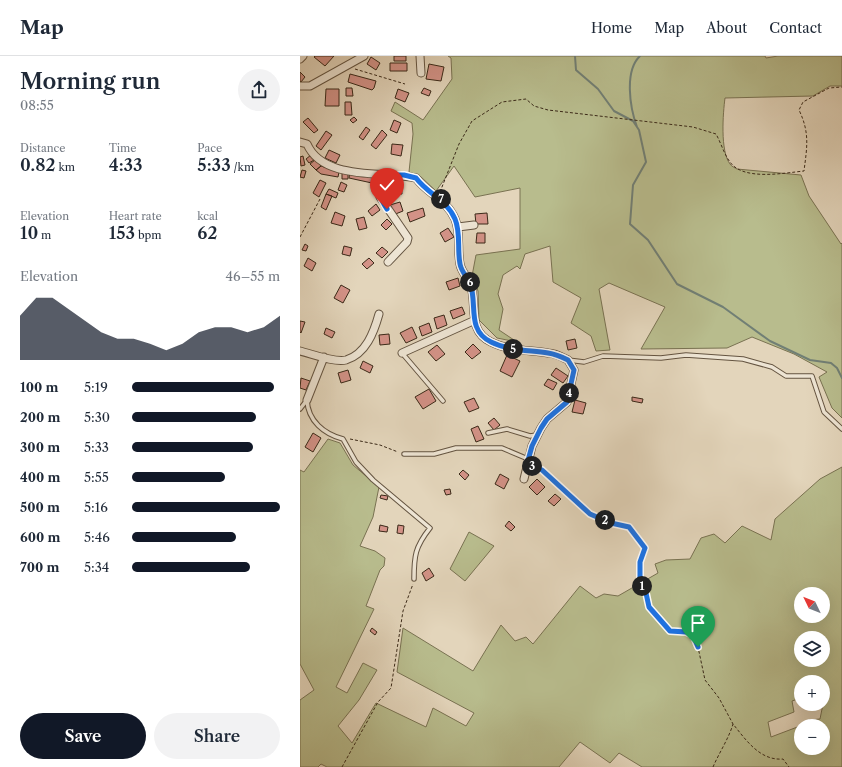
<!DOCTYPE html>
<html lang="en">
<head>
<meta charset="utf-8">
<style>
  :root { --surface:#fff; --page:#f2f2f3; --text:#1f2937; --muted:#747a83; --line:#e0e1e3; --accent:#111827 }
  body { margin:0; font-family:"Libre Caslon Text",serif; background:var(--page); color:var(--text); height:100vh; display:flex; flex-direction:column; font-size:15px; white-space:nowrap }
  * { box-sizing:border-box; margin:0 }
  p { font-size:13px; color:var(--muted) }
  .icon { flex:none; width:22px; height:22px; fill:none; stroke:currentColor; stroke-width:2; stroke-linecap:round; stroke-linejoin:round }
  .map { position:relative; flex:1; overflow:hidden }
  .details { display:flex; flex-direction:column; background:var(--surface); width:300px }
  .details>* { flex:none }
  .needle { width:26px; rotate:313deg }
  .fabs { position:absolute; left:494px; top:531px; display:grid; gap:8px }
  .fabs a { display:grid; place-items:center; width:36px; height:36px; border-radius:50%; background:var(--surface); box-shadow:0 4px 16px #0002; font-size:20px }
  .pin { position:absolute; display:grid; place-items:center; width:34px; height:34px; color:#fff; margin:-41px -17px; border-radius:50% 50% 50% 0; rotate:-45deg; box-shadow:0 0 4px #0007 }
  .pin .icon { rotate:45deg }
  .km { position:absolute; width:20px; height:20px; margin:-10px; border-radius:50%; background:#222; color:#fff; font-size:11px; line-height:20px; text-align:center }
  .round { display:grid; place-items:center; flex:none; width:42px; height:42px; border-radius:21px; background:var(--page) }
  .overview { display:flex; align-items:center; justify-content:space-between; height:68px; padding:0 20px }
  h1 { font-size:22px; font-weight:600; line-height:30px }
  .metrics { display:grid; grid-template-columns:repeat(3,1fr); gap:6px; height:68px; padding:4px 20px }
  .metrics div { display:grid; align-content:center }
  .metrics b { font-size:17px; font-weight:600 }
  .metrics small { font-size:11px; font-weight:400 }
  .metrics p { font-size:11px }
  .chart { height:112px; padding:8px 20px }
  .chart p { display:flex; justify-content:space-between }
  .chart svg { width:100%; height:72px; margin-top:4px; fill:var(--accent); opacity:.7 }
  .cta { display:flex; gap:8px; margin-top:auto; padding:8px 20px }
  .cta a { flex:1; height:46px; border-radius:24px; background:var(--accent); color:#fff; font-size:16px; font-weight:600; line-height:46px; text-align:center }
  .cta a+a { background:var(--page); color:var(--text) }
  ul { padding:0 20px; list-style:none; font-size:13px }
  li { display:grid; grid-template-columns:64px 48px 1fr; align-items:center; height:30px }
  li i { height:10px; border-radius:5px; background:var(--accent) }
  header { display:flex; align-items:center; gap:24px; box-sizing:border-box; height:56px; padding:0 20px; background:var(--surface); border-bottom:1px solid var(--line) }
  header strong { font-size:19px }
  nav { display:flex; gap:22px; margin-inline-start:auto; font-size:14px }
  main { display:flex; flex:1; min-height:0 }
  .map>svg:first-child { display:block }
  .green { fill:#b8bc8d; stroke:#797252; fill-rule:evenodd }
  .lines { fill:none; stroke-linecap:round; stroke-linejoin:round }
  .stream { stroke:#717f75; stroke-width:2 }
  .building { fill:#d39287; stroke:#3a2918 }
  .lane-casing { stroke:#645441; stroke-width:5.5 }
  .street-casing { stroke:#645441; stroke-width:9 }
  .path { stroke:#3a2918; stroke-width:1; stroke-dasharray:3 2; stroke-linecap:butt }
  .lane { stroke:#ede4d3; stroke-width:3.5 }
  .street { stroke:#ede4d3; stroke-width:7 }
  .route-casing { stroke:#fff; stroke-width:8 }
  .route { stroke:#1a73e8; stroke-width:5 }
</style>
</head>
<body>
<header>
<strong>Map</strong>
<nav><a>Home</a><a>Map</a><a>About</a><a>Contact</a></nav>
</header>
<main>
<section class="details">
<div class="overview"><div><h1>Morning run</h1><p>08:55</p></div><a class="round"><svg class="icon" aria-label="share" viewBox="0 0 24 24"><path d="M12 15V3M7 8l5-5 5 5M5 13v7h14v-7"/></svg></a></div>
<div class="metrics">
<div><p>Distance</p><b>0.82<small> km</small></b></div>
<div><p>Time</p><b>4:33</b></div>
<div><p>Pace</p><b>5:33<small> /km</small></b></div>
</div>
<div class="metrics">
<div><p>Elevation</p><b>10<small> m</small></b></div>
<div><p>Heart rate</p><b>153<small> bpm</small></b></div>
<div><p>kcal</p><b>62</b></div>
</div>
<div class="chart"><p><span>Elevation</span>46–55 m</p>
<svg viewBox="0 0 160 44" preserveAspectRatio="none"><path d="M0 44V17L10 6L20 6L30 13L40 20L50 27L60 31L70 31L80 34L90 38L100 34L110 27L120 24L130 24L140 27L150 24L160 17V44z"/></svg>
</div>
<ul>
<li><b>100 m</b>5:19<i style="width:96%"></i></li>
<li><b>200 m</b>5:30<i style="width:84%"></i></li>
<li><b>300 m</b>5:33<i style="width:82%"></i></li>
<li><b>400 m</b>5:55<i style="width:63%"></i></li>
<li><b>500 m</b>5:16<i style="width:100%"></i></li>
<li><b>600 m</b>5:46<i style="width:70%"></i></li>
<li><b>700 m</b>5:34<i style="width:80%"></i></li>
</ul>
<div class="cta"><a>Save</a><a>Share</a></div>
</section>
<div class="map">
<svg width="542" height="711" viewBox="0 0 542 711">
  <rect width="100%" height="100%" fill="#e3d5bb"/>
  <filter id="stains"><feTurbulence type="fractalNoise" baseFrequency=".005" numOctaves="4"/><feColorMatrix values="0 0 0 0 .2 0 0 0 0 .09 0 0 0 0 .02 0 0 0 .5 -.17"/></filter>
  <radialGradient id="worn" r=".72"><stop offset=".6" stop-color="#630" stop-opacity="0"/><stop offset="1" stop-color="#630" stop-opacity=".3"/></radialGradient>
  <path class="green" d="M148,0H465L466,2L478,0H542V30H530L513,40L425,42C423,57 420,95 430,108C431,110 435,112 437,113L501,119L509,140L541,188L542,187V362L532,352L519,321L527,316L494,298L452,281L427,292L341,293L365,251L309,227L299,233L310,294L296,295L291,280L271,267L281,242L253,226L250,190L225,198L220,213L217,210L203,219L198,238L203,253L199,274L217,286L197,282L179,264L178,235L172,220L176,199L220,193V132L175,141L154,110L136,135L120,120L109,116L113,78L112,67L91,55L95,46L123,64L152,23L151,2Z
    M28,383L40,387L53,409L79,431L73,461L60,490L75,495L85,502L84,510L80,514L66,550L74,553L36,631L47,637L63,607L77,614L59,644L38,670L52,687L76,647L126,671L133,652L166,670L174,657L97,616L103,572L173,615L201,569L215,585L226,581L233,588L280,530L296,542L304,538L318,540L358,517L355,508L366,504L390,503L401,482L414,478L425,487L442,470L471,484L475,463L520,423L542,411V711H342L319,697L310,707L280,686L259,711H27L21,708L18,711H0V644L14,634L0,608V414L4,416ZM501,538H523V560H501ZM501,582H523V604H501ZM501,626H523V648L520,663L509,664L508,667L471,681L468,666L494,656L492,645L501,642ZM501,670H523V692H501Z
    M169,476L194,490L165,525L150,513Z"/>
  <g class="lines">
    <path class="stream" d="M275,0L276,14L298,33L314,55L333,65L339,74L346,106L333,129L330,168L348,184L377,228L423,251L470,285L510,304L531,307L537,312L542,322
      M337,71C330,52 324,15 340,0"/>
  </g>
  <path class="building" d="M15,0H34L25,10L14,1Z
    M94,0H106V5H94Z
    M71,1L80,7L76,14L67,8Z
    M90,7H107V15H90Z
    M129,8L144,11L141,25L126,23Z
    M0,16L5,21L1,26L0,25Z
    M50,18L76,25L74,32L72,34L48,26Z
    M46,32H52L53,40H46Z
    M124,32L131,35L129,40L121,37Z
    M26,33H39V50H25Z
    M98,33L109,37L105,46L95,42Z
    M45,46H51L52,59H45Z
    M54,61L57,64L53,67L50,64Z
    M8,62L18,74L14,77L3,66Z
    M94,64L101,67L97,77L90,74Z
    M66,71L70,74L63,84L59,81Z
    M82,74L87,79L76,93L71,89Z
    M26,75L32,79L21,94L16,90Z
    M92,88L103,89L101,100L91,98Z
    M29,94L40,99L36,107L25,102Z
    M11,99L14,104L9,107L6,103Z
    M3,100L5,109L1,110L0,101Z
    M15,104L21,110L16,114L10,108Z
    M21,110L39,116L38,121L21,118L16,114Z
    M2,114L6,115L4,122L0,121Z
    M42,116L48,117V123H42Z
    M50,116L74,121L72,127L49,122Z
    M20,124L26,127L19,141L13,137Z
    M41,126L47,129L44,136L38,134Z
    M89,126H101L102,138H89Z
    M29,133L38,137L36,142L26,138Z
    M26,138L32,140L26,154L21,151Z
    M100,146L103,155L93,159L90,149Z
    M76,148L80,154L72,160L68,155Z
    M123,152L125,160L110,166L107,157Z
    M35,156L45,160L42,170L31,167Z
    M187,157L188,168H176L175,158Z
    M64,161L67,172L59,174L56,163Z
    M87,163L92,168L86,174L81,169Z
    M148,172L154,181L145,186L140,177Z
    M177,177H185V187H176Z
    M5,188L8,190L6,195L2,194Z
    M44,190L52,192L50,200L42,198Z
    M82,191L88,196L82,202L76,197Z
    M8,202L16,207L12,215L4,210Z
    M69,202L74,207L67,213L62,208Z
    M158,222L160,230L149,234L146,226Z
    M41,229L50,234L43,247L34,242Z
    M162,251L165,258L153,263L150,255Z
    M144,259L147,269L137,273L134,262Z
    M0,265L5,266L1,277L0,276Z
    M129,267L132,276L122,280L119,271Z
    M112,271L117,282L106,287L100,277Z
    M26,272L35,276L32,282L24,278Z
    M89,278L90,288L80,289L79,279Z
    M275,283L277,292L268,294L266,285Z
    M173,288L181,296L172,303L165,296Z
    M137,289L145,298L136,305L128,296Z
    M207,299L220,305L212,321L200,315Z
    M63,305L73,310L70,317L60,312Z
    M256,312L268,320L263,327L251,319Z
    M48,314L51,324L41,327L38,317Z
    M1,322L10,325L6,334L0,332Z
    M248,323L257,327L253,334L244,329Z
    M129,333L136,345L123,353L115,341Z
    M332,341L343,343L342,347L332,345Z
    M174,342L179,352L169,356L164,346Z
    M275,344L286,347L283,358L272,356Z
    M194,362L200,369L194,374L188,367Z
    M178,370L184,383L176,386L171,373Z
    M13,377L21,382L13,396L5,391Z
    M163,414L169,419L165,424L159,418Z
    M200,418L209,423L204,433L195,428Z
    M237,423L245,431L237,439L229,431Z
    M150,433L151,438L146,439L144,434Z
    M255,438L261,443L254,450L248,445Z
    M81,439L88,440L87,444L80,442Z
    M209,465L215,471L211,475L205,470Z
    M80,469L88,471L87,476L79,475Z
    M98,469L104,470L103,478L97,477Z
    M129,512L134,520L126,525L122,517Z
    M72,572L77,576L75,579L70,575Z"/>
  <g class="lines">
    <g class="lane-casing">
      <path id="lane" d="M102,297L143,345
        M268,304L284,306L303,300L361,302L386,299L443,303L472,311L486,320H512L524,356L542,373
        M7,344C8,365 24,378 43,383L56,406L73,424L130,472C115,491 114,500 114,523
        M0,353L7,344
        M188,377L207,373L230,380L237,379
        M104,398H134L156,392H202L228,403"/>
    </g>
    <g class="street-casing">
      <path id="street" d="M120,0L121,17
        M0,3L3,0
        M0,30H10L64,0
        M0,86L7,88C23,125 84,115 116,122C128,138 147,144 155,163C161,177 157,193 160,208C161,215 167,221 170,227C178,248 166,274 191,286C209,295 229,294 248,297C255,297 262,301 268,304L274,314L267,346L247,363L241,372L232,390L224,423
        M80,119L77,131L80,141L108,182L107,186L88,206
        M158,171L174,169
        M0,295C12,298 35,307 46,304C66,298 74,276 79,258
        M102,297L173,265
        M7,344L24,301"/>
    </g>
    <path class="path" d="M55,13L105,28
      M140,136L159,88L172,65L202,46L226,43L234,50L248,54L393,71L416,78C421,87 424,98 430,106C443,125 484,117 504,115C507,91 510,77 499,54L503,46L529,32L542,31
      M0,181L20,143
      M50,383L80,389L98,396
      M234,411L242,414L290,458L311,467L329,471L345,492L341,506L340,525L346,537L349,551L370,575L386,576L393,579L398,591L405,624L419,642L433,668
      M42,711L78,646L91,632L103,555L113,528
      M413,711C419,697 429,682 433,668C446,684 460,705 483,703L489,711"/>
    <use href="#lane" class="lane"/>
    <use href="#street" class="street"/>
  </g>
  <g class="lines">
    <g class="route-casing">
      <path id="route" d="M87,153C79,141 77,133 80,119H104L116,122C128,138 147,144 155,163C161,177 157,193 160,208C161,215 167,221 170,227C178,248 166,274 191,286C209,295 229,294 248,297C255,298 262,301 268,304L274,314L267,346L247,363L241,372L232,390L227,408L242,414L290,458L311,467L329,471L345,492L340,506V525L346,537L349,551L370,575L386,576L393,579L398,591"/>
    </g>
    <use href="#route" class="route"/>
  </g>
  <rect width="100%" height="100%" filter="url(#stains)"/>
  <rect width="100%" height="100%" fill="url(#worn)"/>
</svg>
<div class="fabs">
<a><svg class="needle" viewBox="-14 -14 28 28"><path d="M0-13l5 13h-10z" fill="#e53935"/><path d="M0 13l5-13h-10z" fill="#747a83"/></svg></a>
<a><svg class="icon" aria-label="layers" viewBox="0 0 24 24"><path d="M12 4l9 5-9 5-9-5zM3 14l9 5 9-5"/></svg></a>
<a>+</a>
<a>−</a>
</div>
<div class="pin" style="left:398px;top:591px;background:#1e9e55"><svg class="icon" aria-label="arrive" viewBox="0 0 24 24"><path d="M6 21V4h12l-3 4 3 4H6"/></svg></div>
<div class="pin" style="left:87px;top:153px;background:#d93025"><svg class="icon" aria-label="check" viewBox="0 0 24 24"><path d="M5 12l5 5 9-10"/></svg></div>
<b class="km" style="left:342px;top:530px">1</b>
<b class="km" style="left:305px;top:464px">2</b>
<b class="km" style="left:232px;top:410px">3</b>
<b class="km" style="left:269px;top:337px">4</b>
<b class="km" style="left:213px;top:293px">5</b>
<b class="km" style="left:170px;top:226px">6</b>
<b class="km" style="left:141px;top:143px">7</b>
</div>
</main>
</body>
</html>
